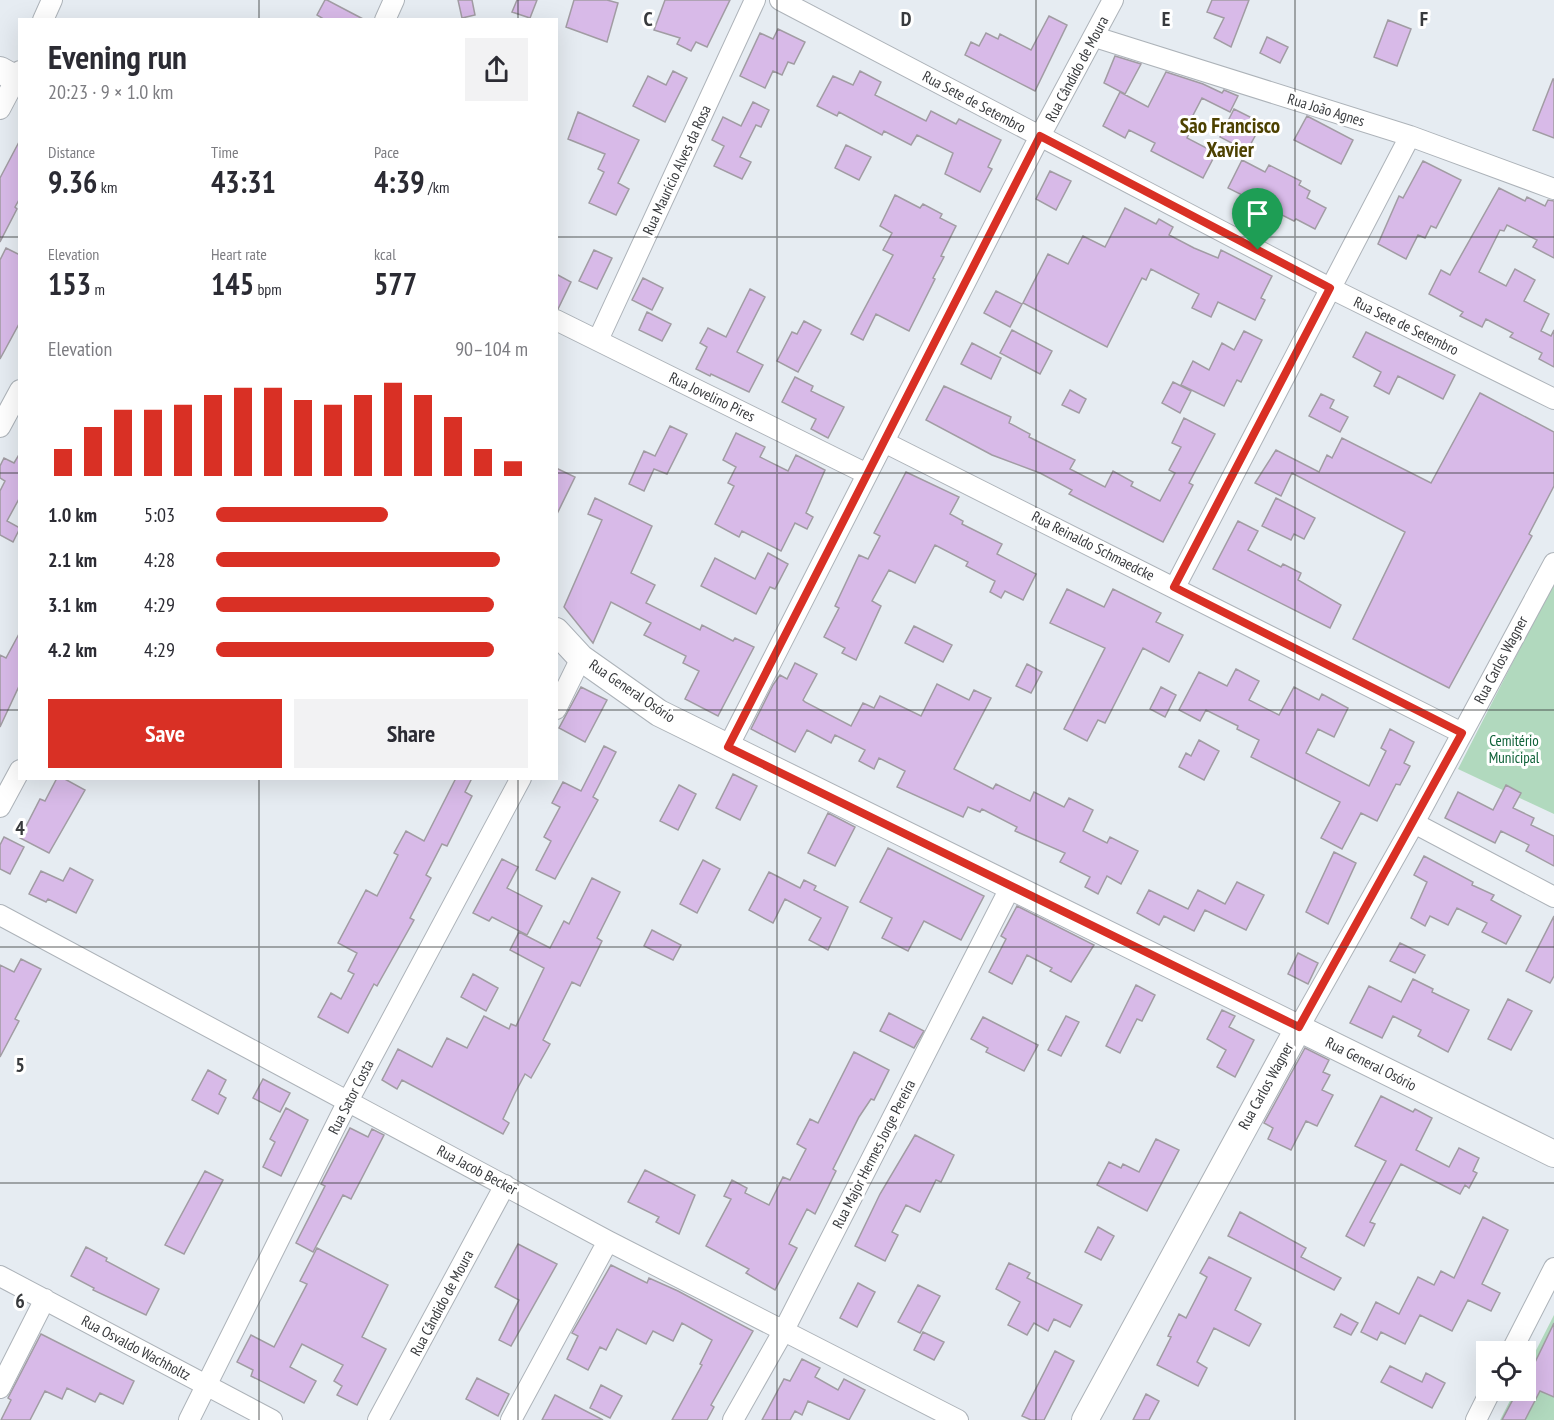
<!DOCTYPE html>
<html lang="en">
<head>
<meta charset="utf-8">
<style>
  :root { --surface:#fff; --page:#f2f2f3; --text:#2b2b33; --muted:#7c7c81; --accent:#d93025 }
  body { margin:0; font-family:"PT Sans Narrow",sans-serif; background:var(--page); color:var(--text); height:100vh; display:flex; flex-direction:column; font-size:22px; white-space:nowrap }
  * { box-sizing:border-box; margin:0 }
  p { font-size:20px; color:var(--muted) }
  .icon { flex:none; width:33px; height:33px; fill:none; stroke:currentColor; stroke-width:2; stroke-linecap:round; stroke-linejoin:round }
  .map { position:relative; flex:1; overflow:hidden }
  .sheet { position:absolute; left:18px; top:18px; width:540px; height:762px; display:flex; flex-direction:column; background:var(--surface); border-radius:0px; box-shadow:0 6px 24px #0002 }
  .sheet>* { flex:none }
  .tools { position:absolute; left:1476px; top:1341px; display:grid; gap:12px }
  .tools a { display:grid; place-items:center; width:60px; height:60px; border-radius:0px; background:var(--surface); box-shadow:0 6px 24px #0002; font-size:30px }
  .pin { position:absolute; display:grid; place-items:center; width:51px; height:51px; color:#fff; margin:-62px -26px; border-radius:50% 50% 50% 0; rotate:-45deg; box-shadow:0 0 6px #0007 }
  .pin .icon { rotate:45deg }
  .round { display:grid; place-items:center; flex:none; width:63px; height:63px; border-radius:0px; background:var(--page) }
  .summary { display:flex; align-items:center; justify-content:space-between; height:102px; padding:0 30px }
  h1 { font-size:33px; font-weight:600; line-height:45px }
  .metrics { display:grid; grid-template-columns:repeat(3,1fr); gap:9px; height:102px; padding:6px 30px }
  .metrics div { display:grid; align-content:center }
  .metrics b { font-size:30px; font-weight:600 }
  .metrics small { font-size:16px; font-weight:400 }
  .metrics p { font-size:16px }
  .chart { height:168px; padding:12px 30px }
  .chart p { display:flex; justify-content:space-between }
  .chart svg { width:100%; height:108px; margin-top:6px; stroke:var(--accent); stroke-width:6 }
  .primary-button { display:flex; gap:12px; margin-top:auto; padding:12px 30px }
  .primary-button a { flex:1; height:69px; border-radius:0px; background:var(--accent); color:#fff; font-size:24px; font-weight:600; line-height:69px; text-align:center }
  .primary-button a+a { background:var(--page); color:var(--text) }
  ul { padding:0 30px; list-style:none; font-size:20px }
  li { display:grid; grid-template-columns:96px 72px 1fr; align-items:center; height:45px }
  li i { height:15px; border-radius:8px; background:var(--accent) }
  .map>svg:first-child { display:block }
  .green { fill:#b1d9be }
  .building { fill:#d8bae8; stroke:#a19ca3; stroke-width:1.5 }
  .lines { fill:none; stroke-linecap:round; stroke-linejoin:round }
  .minor-casing { stroke:#adb3b9; stroke-width:22 }
  .major-casing { stroke:#adb3b9; stroke-width:28 }
  .minor { stroke:#fff; stroke-width:20 }
  .major { stroke:#fff; stroke-width:26 }
  .route-casing { stroke:#fff; stroke-width:12 }
  .route { stroke:#d93025; stroke-width:8 }
  .grid { fill:none; stroke:#383a3d; stroke-width:1.5; stroke-opacity:0.55 }
  .labels { text-anchor:middle; stroke-width:6; stroke-linejoin:round; paint-order:stroke }
  .street-label { font-size:15px; fill:#383a3d; stroke:#fff }
  .park-label { font-size:15px; fill:#0e6138; stroke:#fff }
  .district-label { font-size:21px; font-weight:bold; fill:#4d4100; stroke:#fff }
  .grid-label { font-size:20px; text-anchor:middle; font-weight:bold; fill:#383a3d; stroke:#fff; stroke-width:6; stroke-linejoin:round; paint-order:stroke }
</style>
</head>
<body>
<div class="map">
<svg width="1554" height="1420" viewBox="0 0 1554 1420">
  <rect width="100%" height="100%" fill="#e6ecf2"/>
  <path class="green" d="M1554,582V814L1458,769Z
    M1554,1315V1420H1500L1515,1391L1526,1390V1370Z"/>
  <path class="building" d="M325,0H327L365,20H325L317,15Z
    M458,0H472L475,15L462,18Z
    M517,0H537L530,18L512,12Z
    M574,0H607L618,3L607,42L566,27Z
    M665,0H730L707,47L696,42L691,51L677,44L680,38L654,30Z
    M1212,0H1249L1231,47L1214,38L1224,18L1207,12Z
    M1049,16L1067,25L1035,91L965,55L971,42L979,46L986,33L998,39L1000,34L1031,50Z
    M1388,20L1411,29L1397,66L1374,57Z
    M778,29L805,42L794,64L788,62L782,75L773,71L765,88L740,76L760,33L773,39Z
    M1267,37L1288,47L1280,63L1260,53Z
    M1115,56L1141,64L1125,94L1104,83Z
    M673,71L687,78L665,122L633,106L648,76L666,85Z
    M860,71L881,82L875,95L926,121L931,111L956,124L959,119L1001,140L988,167L992,169L980,192L945,174L953,153L917,135L911,145L884,131L882,135L839,112L837,116L817,106L833,76L853,85Z
    M1166,72L1203,84L1222,93L1224,90L1238,96L1230,112L1202,98L1188,125L1192,127L1187,138L1216,153L1203,178L1151,151L1155,143L1129,130L1125,138L1103,126L1120,92L1148,107Z
    M1553,79H1554V138L1533,130Z
    M753,102L769,110L761,127L756,125L740,157L751,162L742,179L714,166L724,146L712,140L723,117L741,126Z
    M1234,109L1262,123L1247,151L1220,137Z
    M578,112L639,140L618,183L629,189L616,215L589,203L604,172L598,169L605,154L568,139Z
    M1307,116L1353,140L1341,164L1294,140Z
    M20,140V198L15,207L17,209L0,242V178Z
    M846,145L871,157L859,180L835,168Z
    M1242,160L1265,172L1269,165L1301,181L1299,185L1310,191L1307,198L1326,208L1315,229L1296,219L1294,221L1228,188Z
    M1423,161L1461,180L1436,228L1431,226L1425,238L1418,235L1406,259L1378,244L1399,196L1403,198Z
    M1050,171L1071,181L1056,210L1036,199Z
    M1499,188L1525,201L1527,197L1545,206L1548,200L1554,201V258L1533,247L1537,240L1507,225L1504,231L1500,230L1479,272L1506,286L1515,269L1535,280L1524,301L1549,314L1541,331L1551,336L1554,330V367L1539,359L1542,353L1510,337L1513,333L1486,319L1482,327L1460,316L1463,312L1429,294L1441,270L1450,275Z
    M895,195L920,208L923,204L942,214L940,218L956,226L941,256L944,257L933,278L935,279L909,331L876,314L863,340L851,334L893,255L883,250L892,233L880,226Z
    M1125,208L1156,224L1159,219L1173,227L1169,235L1194,248L1218,258L1221,250L1272,276L1261,298L1265,300L1255,320L1218,302L1211,317L1192,308L1199,294L1151,269L1146,280L1142,278L1107,347L1023,303L1048,254L1068,264L1083,236L1105,247Z
    M6,248L20,255V322L0,359V260Z
    M594,250L612,258L597,289L579,281Z
    M556,274L571,282L558,309L556,308Z
    M643,278L663,288L652,310L632,300Z
    M750,289L765,297L737,352L763,365L749,392L711,374L710,376L696,369L707,347L700,343L708,328L726,337Z
    M996,291L1022,304L1010,327L984,313Z
    M647,312L671,324L662,341L639,330Z
    M804,321L821,330L798,372L777,361L792,332L797,334Z
    M1012,330L1052,351L1040,374L1000,353Z
    M1244,331L1262,340L1241,382L1237,380L1224,406L1181,385L1193,361L1209,370L1222,343L1234,350Z
    M1366,332L1455,375L1443,399L1398,376L1389,394L1374,386L1381,372L1353,357Z
    M972,343L1001,358L991,379L961,364Z
    M795,377L813,386L811,391L844,407L828,438L811,429L816,419L782,402Z
    M1173,382L1191,391L1180,413L1162,403Z
    M944,386L1011,417L1009,423L1030,434L1029,437L1075,460L1070,469L1105,487L1113,471L1133,482L1131,486L1160,501L1175,473L1169,470L1181,447L1172,443L1184,418L1215,434L1189,483L1193,485L1163,542L1069,494L1072,490L1040,473L992,455L926,420Z
    M1070,390L1086,399L1079,413L1062,405Z
    M1480,393L1554,432V486L1529,534L1532,536L1449,688L1353,639L1405,532L1292,473L1281,496L1255,483L1276,450L1319,472L1327,455L1332,458L1342,438L1431,483Z
    M1321,394L1334,400L1330,408L1348,417L1340,432L1309,416Z
    M670,426L687,434L667,474L654,469L644,491L629,484L644,451L655,456Z
    M736,433L765,447L760,457L788,471L796,455L825,470L806,513L813,517L807,529L795,523L781,551L742,531L739,537L715,524L734,486L728,483L736,467L723,460Z
    M20,453V497L7,521L20,528L13,542L0,535V491L5,481L0,478V466L4,458L14,463Z
    M556,468L575,477L556,516Z
    M906,472L959,497L950,514L963,521L962,524L1002,544L997,554L1036,574L1023,600L1005,591L1001,598L990,592L995,581L966,566L968,562L935,545L915,583L889,570L872,601L881,606L856,660L842,653L845,648L824,637L839,608L835,606L859,555L868,559L880,536L874,533Z
    M595,498L652,526L631,573L655,585L646,603L700,630L702,625L733,641L735,638L754,647L718,716L685,699L699,671L683,663L686,656L644,635L651,623L611,602L593,643L564,607L602,520L588,514Z
    M1276,498L1315,518L1304,539L1294,534L1291,540L1262,526Z
    M1238,521L1258,531L1248,550L1281,567L1283,564L1301,573L1298,580L1341,605L1330,628L1213,569Z
    M768,553L788,564L775,589L770,587L756,614L701,586L715,558L755,579Z
    M1067,589L1104,607L1113,589L1161,613L1156,622L1183,635L1169,662L1143,648L1105,723L1098,720L1087,741L1064,729L1105,648L1050,623Z
    M914,626L952,645L943,662L905,643Z
    M20,632V684L0,727V655L6,658Z
    M795,663L817,674L803,700L805,702L851,726L863,703L874,708L880,696L921,716L937,684L969,700L974,690L991,698L954,769L993,789L996,784L1030,801L1034,792L1064,807L1069,798L1093,810L1083,831L1107,843L1110,837L1138,851L1121,884L1107,876L1098,894L1085,887L1090,877L1060,862L1065,853L1015,831L1017,827L982,809L980,812L968,807L963,817L897,787L905,771L879,758L874,769L859,761L865,750L835,735L831,743L807,730L795,752L751,729L773,685L780,675L787,679Z
    M1027,664L1042,672L1031,693L1016,686Z
    M1236,669L1259,681L1249,700L1279,715L1294,687L1319,700L1322,694L1348,708L1334,737L1318,729L1306,753L1369,786L1386,751L1381,748L1390,729L1414,742L1404,763L1410,766L1400,785L1396,784L1377,821L1361,813L1342,849L1321,838L1340,802L1251,757L1259,740L1237,729L1238,726L1206,710L1200,721L1179,710L1199,672L1227,686Z
    M581,687L607,700L585,742L559,728Z
    M1161,687L1176,695L1165,717L1150,709Z
    M1199,740L1219,751L1204,780L1179,767L1186,753L1191,756Z
    M604,746L616,752L593,797L598,800L555,879L536,870L551,841L544,837L560,807L552,803L563,782L581,791Z
    M733,774L757,786L740,820L716,808Z
    M57,778H63L85,790L49,853L20,838L40,799L45,801Z
    M456,778H472L465,792L472,796L447,846L442,844L426,875L431,878L410,918L414,920L377,986L374,984L348,1033L318,1017L331,993L341,999L354,974L348,971L357,953L338,943L366,890L377,896L398,855L394,853L406,831L424,841Z
    M679,785L696,794L678,830L660,821Z
    M1506,785L1521,793L1513,808L1534,818L1531,825L1554,836V866L1526,851L1529,845L1501,831L1495,843L1445,818L1458,792L1493,810Z
    M828,813L855,827L835,866L808,853Z
    M4,837L24,847L10,874L0,869V845Z
    M888,848L984,896L961,940L924,921L908,951L882,938L892,918L860,902Z
    M1334,852L1356,863L1328,924L1306,912Z
    M1424,856L1473,882L1472,885L1494,895L1491,900L1521,916L1506,944L1482,932L1487,923L1457,908L1448,925L1430,916L1425,926L1411,918L1427,882L1414,875Z
    M502,859L518,867L507,888L542,906L527,935L492,917L489,921L473,913Z
    M703,860L720,869L697,913L680,904Z
    M70,868L93,880L76,913L48,899L46,902L29,894L41,871L63,881Z
    M769,872L800,888L804,880L816,886L814,890L848,907L828,950L809,940L821,918L785,899L773,923L749,910Z
    M592,878L620,892L597,938L602,941L580,986L572,982L543,1040L550,1044L531,1078L525,1074L515,1093L503,1119L509,1123L503,1134L402,1080L397,1089L382,1080L398,1049L432,1067L447,1038L467,1048L484,1016L509,1029L511,1024L516,1026L544,968L510,950L519,932L550,948L564,921L569,924Z
    M1237,882L1264,895L1246,930L1205,910L1194,931L1164,916L1159,925L1137,913L1149,890L1188,909L1198,890L1225,904Z
    M1017,906L1094,945L1071,982L1050,971L1052,968L1027,955L1012,984L989,972L1006,939L1001,936Z
    M1554,916V976L1550,983L1526,971Z
    M652,930L681,945L673,960L644,946Z
    M1400,943L1425,955L1415,973L1390,961Z
    M1298,953L1318,963L1308,984L1288,974Z
    M21,959L41,969L15,1019L19,1021L0,1057V965L14,972Z
    M473,974L498,988L486,1011L461,997Z
    M1413,979L1433,989L1432,992L1469,1010L1448,1052L1418,1036L1421,1030L1393,1016L1382,1038L1350,1023L1369,986L1401,1002Z
    M1136,985L1155,995L1142,1021L1137,1019L1120,1053L1106,1046Z
    M1508,999L1532,1011L1511,1050L1488,1039Z
    M1222,1010L1235,1016L1229,1027L1254,1040L1235,1077L1217,1067L1226,1050L1207,1039Z
    M889,1013L924,1031L914,1048L880,1031Z
    M1066,1016L1079,1022L1061,1056L1048,1050Z
    M983,1017L1038,1045L1024,1071L986,1052L988,1048L971,1039Z
    M1305,1048L1329,1060L1323,1072L1330,1075L1322,1090L1333,1095L1317,1126L1306,1121L1291,1150L1268,1139L1273,1128L1264,1123Z
    M854,1052L889,1070L874,1100L871,1099L859,1117L833,1169L836,1171L815,1214L807,1209L789,1244L797,1248L775,1290L746,1273L749,1269L706,1246L731,1199L724,1196L732,1180L747,1188L745,1193L769,1205L783,1177L790,1180L806,1149L797,1144L810,1119L818,1123Z
    M208,1070L226,1080L219,1094L226,1098L218,1114L192,1100Z
    M263,1079L290,1093L280,1112L253,1098Z
    M1381,1096L1413,1112L1415,1109L1432,1118L1416,1150L1449,1167L1459,1148L1479,1158L1473,1171L1477,1173L1469,1188L1465,1185L1460,1194L1401,1164L1370,1222L1375,1224L1364,1246L1346,1236L1386,1161L1355,1146Z
    M286,1108L308,1120L281,1176L263,1167L275,1142L270,1139Z
    M350,1128L368,1137L372,1129L384,1135L351,1199L343,1195L313,1252L296,1243L325,1186L321,1184Z
    M915,1135L954,1155L941,1182L936,1180L920,1212L906,1205L892,1232L898,1235L885,1261L855,1246L880,1194Z
    M1156,1139L1179,1150L1147,1211L1097,1185L1109,1162L1121,1168L1123,1164L1139,1172Z
    M645,1170L695,1195L679,1234L656,1222L659,1217L628,1202Z
    M205,1171L223,1180L184,1254L165,1245Z
    M1240,1212L1306,1248L1301,1257L1341,1278L1334,1290L1228,1236Z
    M1483,1217L1508,1230L1482,1284L1500,1293L1491,1311L1468,1300L1452,1331L1420,1315L1405,1344L1381,1332L1377,1340L1361,1332L1376,1302L1399,1314L1418,1277L1434,1285L1441,1271L1454,1278Z
    M1098,1227L1114,1236L1101,1260L1085,1252Z
    M518,1244L557,1264L511,1346L499,1340L519,1300L495,1287Z
    M86,1247L107,1258L106,1261L159,1289L146,1315L93,1290L94,1288L71,1276Z
    M317,1248L388,1285L362,1337L386,1349L357,1405L337,1395L342,1386L334,1381L343,1365L302,1344L290,1367L316,1381L304,1403L251,1376L253,1370L237,1362L251,1335L274,1347L307,1284L300,1281Z
    M1209,1257L1251,1278L1235,1310L1261,1324L1249,1346L1214,1328L1197,1362L1207,1368L1198,1386L1157,1365L1171,1337L1168,1336L1179,1314L1186,1318L1207,1277L1200,1273Z
    M1009,1263L1030,1273L1027,1278L1082,1305L1070,1327L1054,1319L1048,1331L1034,1323L1027,1335L1008,1325L1020,1302L996,1289Z
    M611,1265L647,1283L649,1278L678,1291L753,1331L711,1405L714,1407L707,1420H672L702,1365L700,1364L712,1340L682,1323L673,1341L653,1331L646,1344L617,1329L606,1350L600,1347L588,1370L567,1359L578,1336L572,1333Z
    M858,1283L875,1292L857,1327L840,1318Z
    M918,1285L940,1296L920,1333L898,1322Z
    M1341,1314L1358,1323L1351,1335L1334,1327Z
    M1554,1323V1397L1540,1391L1525,1420H1502L1517,1392L1526,1390V1381Z
    M923,1332L944,1342L934,1360L914,1350Z
    M41,1334L134,1381L123,1404L100,1393L95,1402L67,1388L62,1399L45,1391L30,1420H1L11,1400L8,1398Z
    M1055,1351L1074,1361L1044,1420H1031L1022,1416Z
    M802,1359L820,1368L815,1377L838,1390L844,1379L865,1390L849,1420L808,1401L802,1415L795,1411L790,1420H762L784,1379L790,1381Z
    M1390,1366L1422,1382L1426,1373L1445,1383L1432,1408L1381,1382Z
    M477,1378L509,1394L498,1416L466,1399Z
    M601,1385L622,1396L610,1418L590,1408Z
    M1146,1394L1159,1401L1149,1420H1133Z
    M555,1395L603,1420H542Z"/>
  <g class="lines">
    <g class="minor-casing">
      <path id="minor" d="M780,0L1330,288L1554,399
        M43,20L52,0
        M385,20L394,0
        M1095,37L1410,136L1554,189
        M0,109L20,71
        M556,320L867,474
        M598,340L755,0
        M0,427L20,390
        M884,442L1462,733
        M1175,587L1410,136
        M556,709L581,658
        M728,747L1040,136L1113,0
        M0,807L20,770
        M1414,823L1554,897
        M0,915L608,1241L958,1420
        M1299,1027L1414,823L1554,563
        M0,1276L272,1420
        M1511,1352L1554,1268
        M0,1388L45,1299
        M189,1420L348,1101L521,778
        M378,1420L505,1185
        M511,1420L608,1241
        M733,1420L784,1330L1011,886
        M1476,1420L1491,1390"/>
    </g>
    <g class="major-casing">
      <path id="major" d="M0,70L20,81
        M556,631L581,658L659,713L1554,1154
        M1085,1420L1299,1027"/>
    </g>
    <use href="#minor" class="minor"/>
    <use href="#major" class="major"/>
  </g>
  <g class="lines">
    <g class="route-casing">
      <path id="route" d="M1040,136L1330,288L1174,587L1462,733L1299,1027L728,747Z"/>
    </g>
    <use href="#route" class="route"/>
  </g>
  <path class="grid" d="M259,0V20M518,0V20M777,0V1420M1036,0V1420M1295,0V1420M0,237H20M556,237H1554M0,473H20M556,473H1554M0,710H20M556,710H1554M259,778V1420M518,778V1420M0,947H1554M0,1183H1554"/>
  <g class="labels">
    <g class="street-label">
      <text transform="translate(1077 69) rotate(-62)" y="5">Rua Cândido de Moura</text>
      <text transform="translate(974 102) rotate(28)" y="5">Rua Sete de Setembro</text>
      <text transform="translate(1326 110) rotate(17)" y="5">Rua João Agnes</text>
      <text transform="translate(677 170) rotate(-65)" y="5">Rua Maurício Alves da Rosa</text>
      <text transform="translate(1406 326) rotate(26)" y="5">Rua Sete de Setembro</text>
      <text transform="translate(712 397) rotate(26)" y="5">Rua Jovelino Pires</text>
      <text transform="translate(1093 546) rotate(27)" y="5">Rua Reinaldo Schmaedcke</text>
      <text transform="translate(1501 660) rotate(-62)" y="5">Rua Carlos Wagner</text>
      <text transform="translate(632 691) rotate(34)" y="5">Rua General Osório</text>
      <text transform="translate(1371 1064) rotate(27)" y="5">Rua General Osório</text>
      <text transform="translate(1266 1086) rotate(-61)" y="5">Rua Carlos Wagner</text>
      <text transform="translate(351 1097) rotate(-63)" y="5">Rua Sator Costa</text>
      <text transform="translate(874 1154) rotate(-63)" y="5">Rua Major Hermes Jorge Pereira</text>
      <text transform="translate(477 1170) rotate(28)" y="5">Rua Jacob Becker</text>
      <text transform="translate(442 1303) rotate(-62)" y="5">Rua Cândido de Moura</text>
      <text transform="translate(136 1348) rotate(28)" y="5">Rua Osvaldo Wachholtz</text>
    </g>
    <g class="park-label">
      <text x="1514" y="746">Cemitério<tspan x="1514" dy="17">Municipal</tspan></text>
    </g>
    <g class="district-label">
      <text x="1230" y="133">São Francisco<tspan x="1230" dy="24">Xavier</tspan></text>
    </g>
  </g>
  <g class="grid-label">
    <text x="648" y="26">C</text>
    <text x="906" y="26">D</text>
    <text x="1166" y="26">E</text>
    <text x="1424" y="26">F</text>
    <text x="20" y="835">4</text>
    <text x="20" y="1072">5</text>
    <text x="20" y="1308">6</text>
  </g>
</svg>
<div class="tools">
<a><svg class="icon" aria-label="locate" viewBox="0 0 24 24"><circle cx="12" cy="12" r="6"/><path d="M12 2v4M12 18v4M2 12h4M18 12h4"/></svg></a>
</div>
<div class="pin" style="left:1258px;top:250px;background:#1e9e55"><svg class="icon" aria-label="arrive" viewBox="0 0 24 24"><path d="M6 21V4h12l-3 4 3 4H6"/></svg></div>
<section class="sheet">
<div class="summary"><div><h1>Evening run</h1><p>20:23 · 9 × 1.0 km</p></div><a class="round"><svg class="icon" aria-label="share" viewBox="0 0 24 24"><path d="M12 15V3M7 8l5-5 5 5M5 13v7h14v-7"/></svg></a></div>
<div class="metrics">
<div><p>Distance</p><b>9.36<small> km</small></b></div>
<div><p>Time</p><b>43:31</b></div>
<div><p>Pace</p><b>4:39<small> /km</small></b></div>
</div>
<div class="metrics">
<div><p>Elevation</p><b>153<small> m</small></b></div>
<div><p>Heart rate</p><b>145<small> bpm</small></b></div>
<div><p>kcal</p><b>577</b></div>
</div>
<div class="chart"><p><span>Elevation</span>90–104 m</p>
<svg viewBox="0 0 160 44" preserveAspectRatio="none"><path d="M5 44V33M15 44V24M25 44V17M35 44V17M45 44V15M55 44V11M65 44V8M75 44V8M85 44V13M95 44V15M105 44V11M115 44V6M125 44V11M135 44V20M145 44V33M155 44V38"/></svg>
</div>
<ul>
<li><b>1.0 km</b>5:03<i style="width:55%"></i></li>
<li><b>2.1 km</b>4:28<i style="width:91%"></i></li>
<li><b>3.1 km</b>4:29<i style="width:89%"></i></li>
<li><b>4.2 km</b>4:29<i style="width:89%"></i></li>
</ul>
<div class="primary-button"><a>Save</a><a>Share</a></div>
</section>
</div>
</body>
</html>
